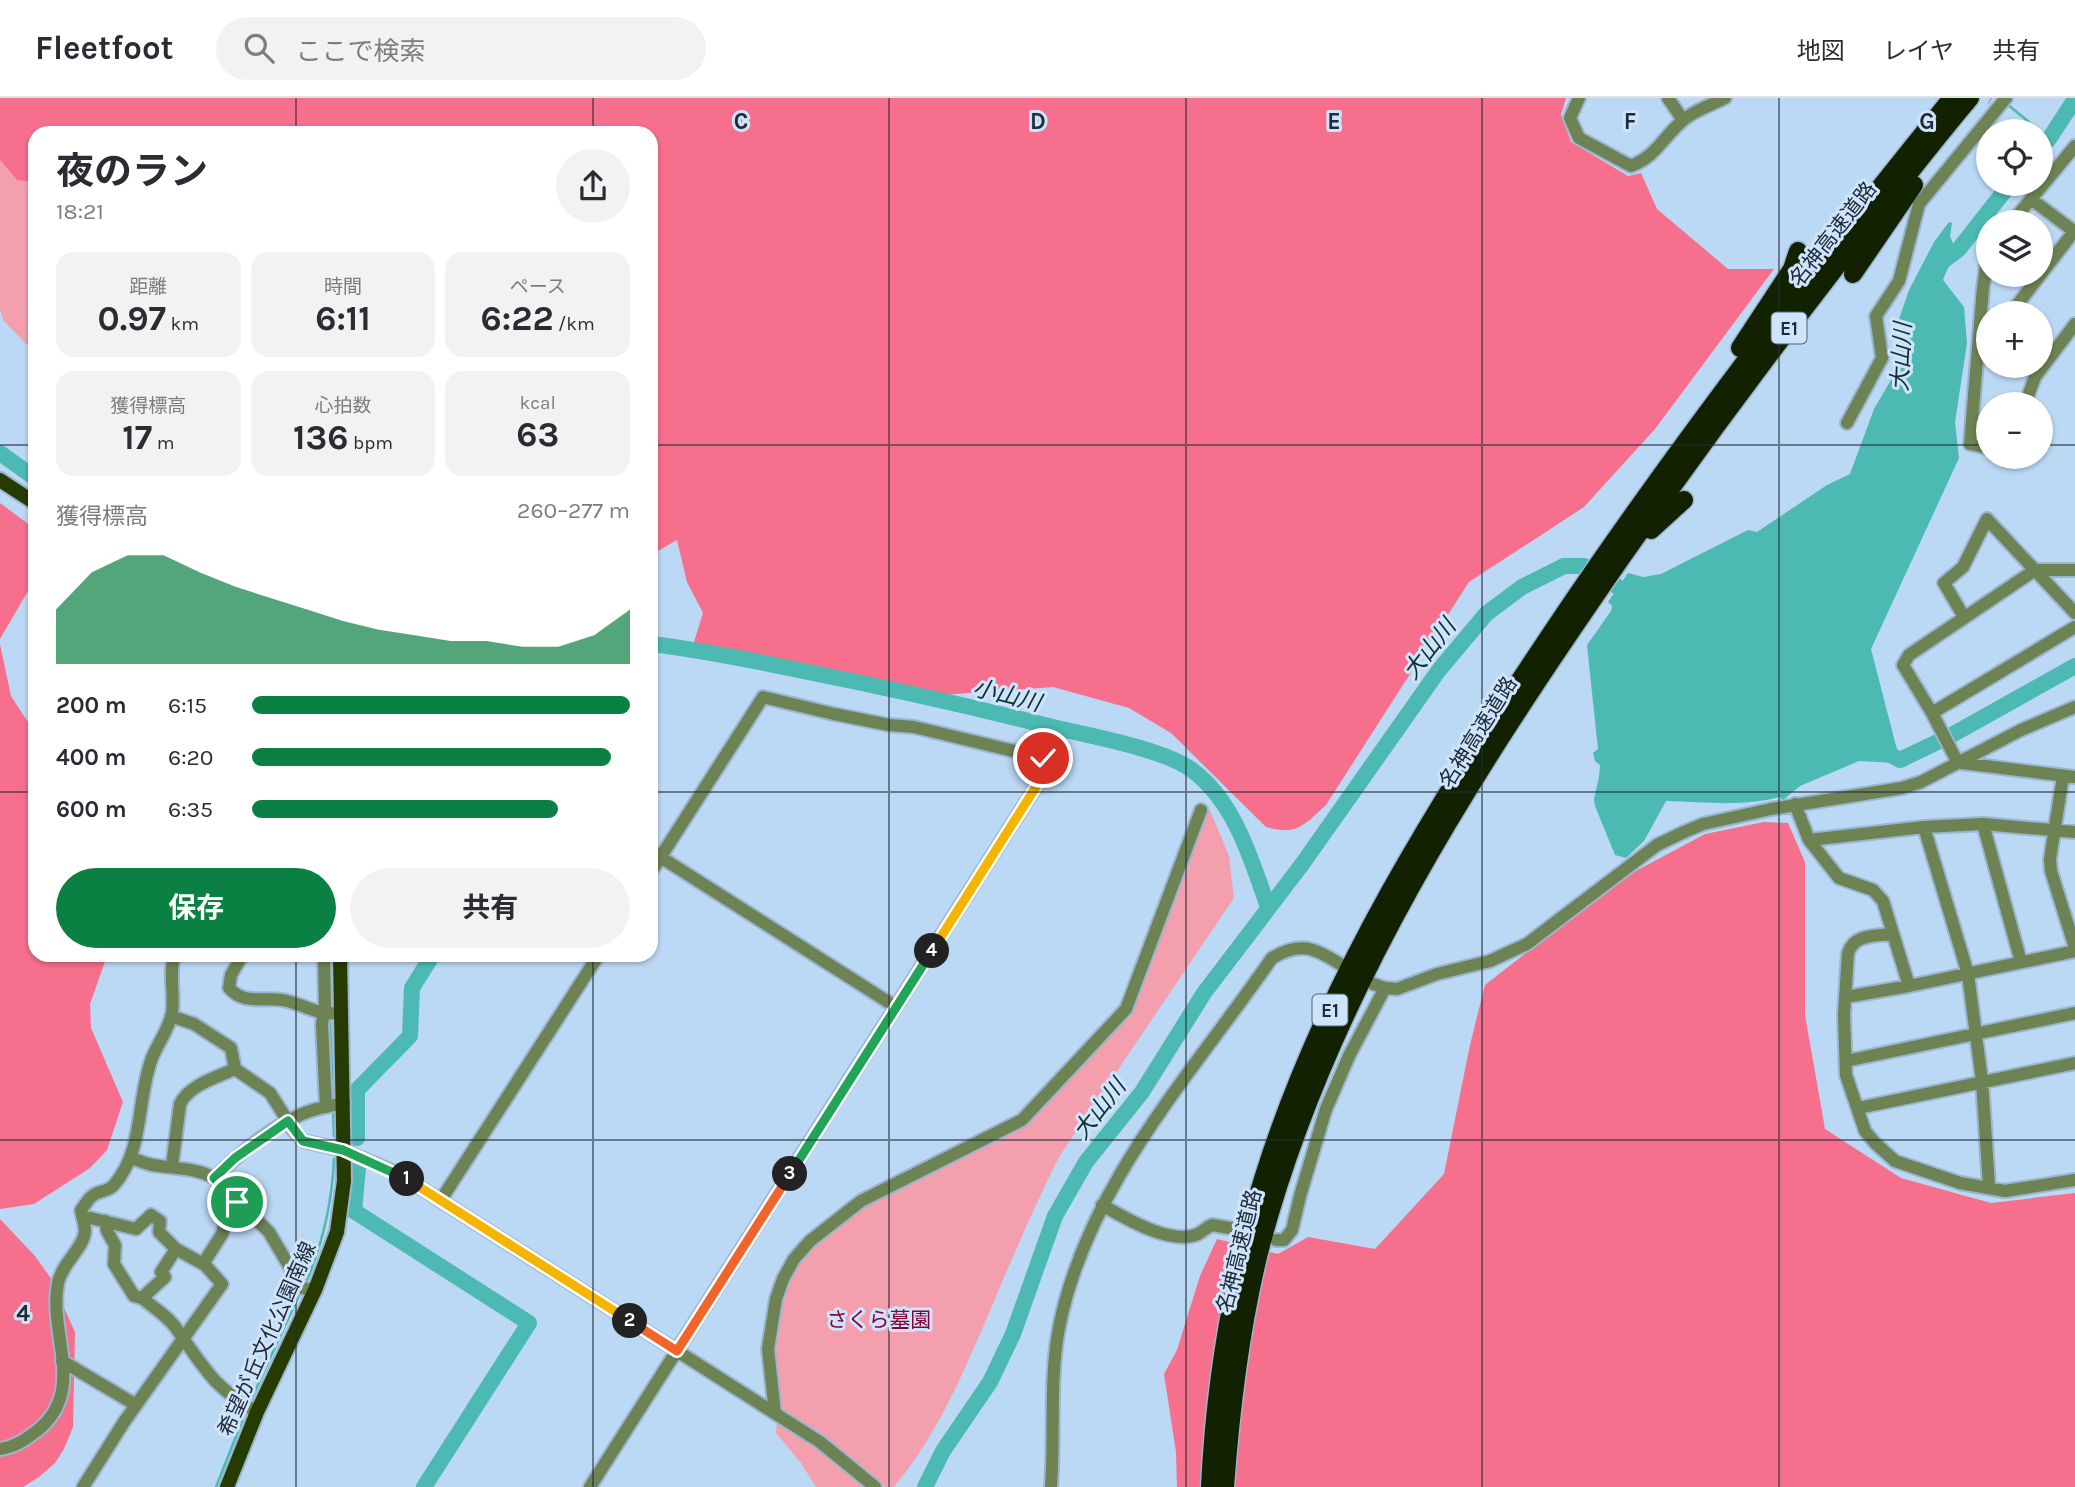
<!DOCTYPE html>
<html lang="ja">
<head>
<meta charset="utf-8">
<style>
  :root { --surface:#fff; --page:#f2f2f3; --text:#2b2b33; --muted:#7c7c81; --line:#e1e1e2; --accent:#0b8043 }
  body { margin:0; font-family:Karla,"Noto Sans JP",sans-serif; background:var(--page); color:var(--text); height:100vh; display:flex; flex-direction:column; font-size:26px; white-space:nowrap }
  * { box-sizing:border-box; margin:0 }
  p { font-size:23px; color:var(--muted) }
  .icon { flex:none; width:38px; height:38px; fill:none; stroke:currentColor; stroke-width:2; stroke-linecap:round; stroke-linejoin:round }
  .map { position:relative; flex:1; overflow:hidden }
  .drawer { position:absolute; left:28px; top:28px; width:630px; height:836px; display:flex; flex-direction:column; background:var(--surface); border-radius:21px; box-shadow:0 2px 5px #0004 }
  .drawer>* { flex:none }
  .tools { position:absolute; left:1976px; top:21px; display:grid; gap:14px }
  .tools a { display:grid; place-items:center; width:77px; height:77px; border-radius:50%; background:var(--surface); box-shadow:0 2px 5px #0004; font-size:35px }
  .pin { position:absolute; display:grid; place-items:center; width:60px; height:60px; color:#fff; margin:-30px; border:4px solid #fff; border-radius:50%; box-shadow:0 2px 7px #0007 }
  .km { position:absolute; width:35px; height:35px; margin:-18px; border-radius:50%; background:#222; color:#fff; font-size:19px; line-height:35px; text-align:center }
  .round { display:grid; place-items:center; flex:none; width:74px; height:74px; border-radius:37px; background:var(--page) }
  .summary { display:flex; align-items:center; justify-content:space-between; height:119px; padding:0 28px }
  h1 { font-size:38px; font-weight:700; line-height:52px }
  .metrics { display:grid; grid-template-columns:repeat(3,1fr); gap:10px; height:119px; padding:7px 28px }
  .metrics div { display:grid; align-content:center; border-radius:18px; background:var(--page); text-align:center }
  .metrics b { font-size:35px; font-weight:700 }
  .metrics small { font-size:19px; font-weight:400 }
  .metrics p { font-size:19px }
  .chart { height:196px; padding:14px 28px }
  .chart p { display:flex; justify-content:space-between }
  .chart svg { width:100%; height:126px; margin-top:7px; fill:var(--accent); opacity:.7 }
  .button { display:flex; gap:14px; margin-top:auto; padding:14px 28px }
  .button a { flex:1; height:80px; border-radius:42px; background:var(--accent); color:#fff; font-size:28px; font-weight:700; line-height:80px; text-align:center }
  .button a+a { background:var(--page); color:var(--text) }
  ul { padding:0 28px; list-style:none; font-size:23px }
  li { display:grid; grid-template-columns:112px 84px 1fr; align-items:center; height:52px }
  li i { height:18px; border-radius:9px; background:var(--accent) }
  header { display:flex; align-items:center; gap:42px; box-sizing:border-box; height:98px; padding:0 35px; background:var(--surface); border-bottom:2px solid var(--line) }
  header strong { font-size:33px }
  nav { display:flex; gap:38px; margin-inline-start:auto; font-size:24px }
  .search { width:490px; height:63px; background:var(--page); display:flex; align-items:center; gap:18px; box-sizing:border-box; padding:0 24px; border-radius:38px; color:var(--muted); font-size:26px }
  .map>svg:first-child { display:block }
  .green { fill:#f49fae }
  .forest { fill:#f66f8c }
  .water { fill:#4cb9b2 }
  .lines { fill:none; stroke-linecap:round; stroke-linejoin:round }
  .stream { stroke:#4cb9b2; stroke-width:2.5 }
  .river { stroke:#4cb9b2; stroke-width:16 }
  .minor-tunnel { stroke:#9cb5cf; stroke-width:12; stroke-dasharray:12 6; stroke-linecap:butt }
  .minor-casing { stroke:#9cb5cf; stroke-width:16 }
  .major-casing { stroke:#9cb5cf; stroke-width:18 }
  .highway-casing { stroke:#9cb5cf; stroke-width:21 }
  .minor { stroke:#6d8353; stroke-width:12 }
  .major { stroke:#263b00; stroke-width:14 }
  .highway { stroke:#122200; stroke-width:18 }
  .split-1-casing { stroke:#fff; stroke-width:14 }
  .split-2-casing { stroke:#fff; stroke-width:14 }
  .split-3-casing { stroke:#fff; stroke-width:14 }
  .split-4-casing { stroke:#fff; stroke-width:14 }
  .split-5-casing { stroke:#fff; stroke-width:14 }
  .split-1 { stroke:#22a559; stroke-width:9 }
  .split-2 { stroke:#f5b400; stroke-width:9 }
  .split-3 { stroke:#f0652b; stroke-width:9 }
  .split-4 { stroke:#22a559; stroke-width:9 }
  .split-5 { stroke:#f5b400; stroke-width:9 }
  .grid { fill:none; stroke:#202b36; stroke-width:2; stroke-opacity:0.55 }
  .labels { text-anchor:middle; stroke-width:6; stroke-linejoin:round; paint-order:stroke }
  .shield { fill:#cde4fc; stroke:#546271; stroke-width:2 }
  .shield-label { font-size:19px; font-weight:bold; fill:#202b36 }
  .street-label { font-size:21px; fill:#202b36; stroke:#cde4fc }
  .park-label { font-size:21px; fill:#870436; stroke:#cde4fc }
  .water-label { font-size:23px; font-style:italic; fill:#0d302d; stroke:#cde4fc }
  .grid-label { font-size:23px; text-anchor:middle; font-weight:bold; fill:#202b36; stroke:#cde4fc; stroke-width:6; stroke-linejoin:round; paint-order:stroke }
</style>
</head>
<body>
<header>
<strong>Fleetfoot</strong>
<div class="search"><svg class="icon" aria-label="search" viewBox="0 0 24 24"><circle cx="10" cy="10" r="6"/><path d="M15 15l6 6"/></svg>ここで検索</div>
<nav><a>地図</a><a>レイヤ</a><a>共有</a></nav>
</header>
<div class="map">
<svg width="2075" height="1389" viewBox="0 0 2075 1389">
  <rect width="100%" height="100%" fill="#bbd8f5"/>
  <path class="green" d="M0,0L35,35V255L4,223L0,212Z
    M1210,712L1229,758L1234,800L1059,1059C1036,1105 1015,1153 995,1201C967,1266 940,1334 894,1389H885L820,1336L780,1310L772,1251L786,1186L796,1166L811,1149L863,1107L1026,1024L1130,912L1206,715Z
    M777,1323L817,1347L868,1389H816L801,1365L776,1335Z"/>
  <path class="forest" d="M0,0H1566L1561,17L1571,44L1628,78L1641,75L1657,111L1728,171H1774L1655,331L1584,409L1469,484L1326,707C1304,727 1297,738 1266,729L1171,635L1129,610L1053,589L941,597L693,547L703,515L687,484L677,442L651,457V35H35V84L17,82L0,62Z
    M0,405L35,431V481L0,541Z
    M0,546L11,598L35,635V858H107L90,906L91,930L123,1004L107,1052L90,1070L34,1106L0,1111Z
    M1764,724L1788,725L1805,764V917L1825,1031L1901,1080L1991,1105L2075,1095V1389H1177L1176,1354L1164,1276L1177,1252L1200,1178L1217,1141L1278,1156L1308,1139L1375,1151L1444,1076L1470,947L1485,887L1621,781L1705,736Z
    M0,1121L35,1158L50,1179L75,1234L73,1329L64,1351L55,1365L39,1379L23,1389H0Z"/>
  <path class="water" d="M1949,124L1952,125L1950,138L1955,150L1943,182L1964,209L1967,245L1955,324L1959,360L1871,551L1896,648L1901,659L1898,665L1859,663L1800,688L1783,702L1779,699C1744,709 1702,704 1666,703L1644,743L1626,760L1615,757L1595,708L1594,701L1599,679L1600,667L1595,663L1593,655L1598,651L1587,547L1611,513L1612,508L1608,504L1628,475L1643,479L1661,476L1748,432L1757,434L1827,387L1850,376L1874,311L1898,270V224L1909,192L1934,144Z"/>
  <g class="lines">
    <path class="stream" d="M2007,6L2040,33
      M2040,33L2049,41
      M330,921L333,1001
      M333,1012L334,1038
      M307,1182C324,1142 332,1104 334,1061
      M250,1304L301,1193
      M216,1389L246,1313"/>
    <path class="river" d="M2040,49L2049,41L2075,1
      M1938,172L1943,163L1959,151L2010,86
      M0,355L35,380
      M651,546C703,552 756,563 808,574C893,591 977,610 1061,631C1096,639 1165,652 1192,672C1235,704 1251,761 1268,809
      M1883,653L1900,662L1904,660L1950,638L2075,568
      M357,1040V992L410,938L412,890L432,858
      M358,1070L354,1113L529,1225L424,1389
      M925,1389L943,1353L990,1284L1013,1236L1055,1118L1086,1064L1142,994L1204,895L1303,765L1439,572L1486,516L1522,489L1564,468H1584L1618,489L1631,503"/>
    <path class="minor-tunnel" d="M1990,0L1992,1"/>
    <g class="minor-casing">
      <path id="minor" d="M1579,0L1570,20L1579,40L1631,68C1656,58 1662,41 1681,24C1692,13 1712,7 1725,0
        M1668,0L1683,22
        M2031,101L2075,134
        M2012,124L2075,48
        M1988,153L1983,190L1970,346L1988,350
        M2011,215L2075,132
        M2025,306L2035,279L2075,226
        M1847,325L1882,260L1876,218L1899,183L1919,106L2006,0
        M1964,519L1944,485L1963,469L1987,421L2075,515
        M1932,615L2075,529
        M1958,665L1932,615L1903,567L1909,557L2035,472H2075
        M1961,665L2075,679
        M2063,678L2050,761L2051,773L2075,850
        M1795,706L1809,742L1839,780L1873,792L1883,803L1909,888
        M1983,726L2021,864
        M1924,729L1968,876L1982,983L1989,1088
        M1809,742L1924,729L1983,726L2075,734
        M651,753L896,909
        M1892,836C1875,838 1854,836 1848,855L1844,917L1846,977L1865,1033L1875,1045L1895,1063L1960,1085L2005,1093L2075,1082
        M242,858L231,877L229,890C246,909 267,897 287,903C310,909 316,917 341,915
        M324,858L325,909L322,926L326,1009
        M1373,886L1385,890L1397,891L1437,876L1490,863L1527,846L1657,747L1684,734L1703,726L1771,711L1902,690L1921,684L2021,632L2075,609
        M1846,899L1909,888L2075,853
        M171,918L194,926L231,950L235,971L270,995L294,1033L303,1043L343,1052L399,1076L820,1344L875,1389
        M1846,963L2075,915
        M1858,1010L2075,965
        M131,1060C138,1062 146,1066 153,1067C173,1071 195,1069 214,1080L269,1134L302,1190L315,1192
        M172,1068L180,1006C189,987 217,979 235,971
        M214,1080C239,1056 269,1030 302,1016C315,1010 330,1008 344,1005
        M441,1102L598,858
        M1102,1107C1125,1120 1171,1148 1198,1136C1203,1133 1207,1129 1212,1127L1230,1130
        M82,1118L136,1131L151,1117L160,1123L159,1134L176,1151L205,1167L222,1186L124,1324L83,1389
        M105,1123L107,1133L115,1147L114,1166L134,1198L142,1200
        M1276,1142H1284L1292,1132L1300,1098L1326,1011L1349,958L1385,890
        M176,1151L161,1174L165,1179L142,1200C154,1210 170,1220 178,1233C205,1271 214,1290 257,1314
        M203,1166L222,1136L226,1122L237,1103
        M62,1263L136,1307
        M775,1315L768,1251L776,1201L783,1181L794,1161L810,1143L861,1103L1022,1022L1126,911L1201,712
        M0,1351C16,1349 26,1341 38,1332C87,1292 48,1236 58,1185C62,1165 84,1150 85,1133C85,1127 82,1118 81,1112C85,1107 89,1099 95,1096C101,1093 109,1093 114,1087C145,1051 136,1002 152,960C158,945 169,931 172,915C175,898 168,871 175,858
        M590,1389L1046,673L1047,666L1043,660L914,629L889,627L834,616L763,599L651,774
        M1051,1389C1055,1336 1049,1282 1059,1230C1087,1087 1192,976 1272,860C1300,843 1315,850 1340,866"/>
    </g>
    <g class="major-casing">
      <path id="major" d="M0,382L35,405
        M227,1389L257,1314L315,1192L337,1134L344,1083L340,858"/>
    </g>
    <g class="highway-casing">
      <path id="highway" d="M1853,176L1914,87
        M1740,250L1792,171L1798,153
        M1651,432L1684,402
        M1210,1389C1215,1284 1232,1181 1263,1081C1325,881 1441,700 1556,528C1679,345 1813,171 1952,0
        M1225,1389C1231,1307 1241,1223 1262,1143C1330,892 1474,673 1620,462C1688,365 1758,270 1830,177C1876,117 1922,57 1970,0"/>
    </g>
    <use href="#minor" class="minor"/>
    <use href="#major" class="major"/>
    <use href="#highway" class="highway"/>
  </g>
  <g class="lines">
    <g class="split-1-casing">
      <path id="split-1" d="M237,1104L214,1080L235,1060L288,1023L303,1043L343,1052L407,1081"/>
    </g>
    <g class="split-2-casing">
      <path id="split-2" d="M407,1081L630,1223"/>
    </g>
    <g class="split-3-casing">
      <path id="split-3" d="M630,1223L677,1253L790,1076"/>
    </g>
    <g class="split-4-casing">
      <path id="split-4" d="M790,1076L932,853"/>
    </g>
    <g class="split-5-casing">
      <path id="split-5" d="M932,853L1046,673L1047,666L1043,660"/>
    </g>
    <use href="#split-1" class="split-1"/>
    <use href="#split-2" class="split-2"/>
    <use href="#split-3" class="split-3"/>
    <use href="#split-4" class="split-4"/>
    <use href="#split-5" class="split-5"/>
  </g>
  <path class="grid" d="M296,0V35M593,0V35M889,0V1389M1186,0V1389M1482,0V1389M1779,0V1389M0,347H35M651,347H1988M2040,347H2075M0,694H35M651,694H2075M296,858V1389M593,858V1389M0,1042H2075"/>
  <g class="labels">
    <g class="shield">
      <rect x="1771.5" y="214.5" width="35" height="31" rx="5"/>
      <rect x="1312.5" y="896.5" width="35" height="31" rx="5"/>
    </g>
    <g class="shield-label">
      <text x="1789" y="237">E1</text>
      <text x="1330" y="919">E1</text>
    </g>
    <g class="street-label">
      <text transform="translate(1833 136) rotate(-52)" y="7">名神高速道路</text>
      <text transform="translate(1478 634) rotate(-58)" y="7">名神高速道路</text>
      <text transform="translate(1239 1153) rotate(-76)" y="7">名神高速道路</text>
      <text transform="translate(267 1241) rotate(-66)" y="7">希望が丘文化公園南線</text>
    </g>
    <g class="park-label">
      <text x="879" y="1229">さくら墓園</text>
    </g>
    <g class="water-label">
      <text transform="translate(1901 259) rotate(-87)" y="8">大山川</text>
      <text transform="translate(1429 551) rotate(-52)" y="8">大山川</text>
      <text transform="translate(1007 597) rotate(14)" y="8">小山川</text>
      <text transform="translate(1099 1011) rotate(-52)" y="8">大山川</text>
    </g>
  </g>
  <g class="grid-label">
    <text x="741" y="31">C</text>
    <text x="1038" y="31">D</text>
    <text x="1334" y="31">E</text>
    <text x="1630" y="31">F</text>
    <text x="1927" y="31">G</text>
    <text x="23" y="1223">4</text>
  </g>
</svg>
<div class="tools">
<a><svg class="icon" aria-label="locate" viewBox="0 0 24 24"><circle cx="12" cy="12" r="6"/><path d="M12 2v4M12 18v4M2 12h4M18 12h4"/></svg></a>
<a><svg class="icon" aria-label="layers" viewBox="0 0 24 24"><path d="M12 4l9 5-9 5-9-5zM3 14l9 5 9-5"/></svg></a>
<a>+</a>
<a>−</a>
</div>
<div class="pin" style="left:237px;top:1104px;background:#1e9e55"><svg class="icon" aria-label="arrive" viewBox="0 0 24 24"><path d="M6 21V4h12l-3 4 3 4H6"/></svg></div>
<div class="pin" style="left:1043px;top:660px;background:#d93025"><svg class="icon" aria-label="check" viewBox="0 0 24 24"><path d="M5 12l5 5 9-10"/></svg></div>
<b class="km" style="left:407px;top:1081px">1</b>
<b class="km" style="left:630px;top:1223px">2</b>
<b class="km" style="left:790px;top:1076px">3</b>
<b class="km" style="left:932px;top:853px">4</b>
<section class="drawer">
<div class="summary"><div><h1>夜のラン</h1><p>18:21</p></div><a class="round"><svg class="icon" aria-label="share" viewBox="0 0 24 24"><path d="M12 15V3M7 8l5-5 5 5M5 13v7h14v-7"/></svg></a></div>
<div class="metrics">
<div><p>距離</p><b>0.97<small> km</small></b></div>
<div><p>時間</p><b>6:11</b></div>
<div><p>ペース</p><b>6:22<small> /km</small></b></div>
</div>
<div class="metrics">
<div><p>獲得標高</p><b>17<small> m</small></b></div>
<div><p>心拍数</p><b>136<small> bpm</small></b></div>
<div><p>kcal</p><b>63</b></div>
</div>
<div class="chart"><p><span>獲得標高</span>260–277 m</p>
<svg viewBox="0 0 160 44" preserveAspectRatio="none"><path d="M0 44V25L10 12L20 6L30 6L40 12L50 17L60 21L70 25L80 29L90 32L100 34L110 36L120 36L130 38L140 38L150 34L160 25V44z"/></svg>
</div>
<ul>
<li><b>200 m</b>6:15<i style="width:100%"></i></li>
<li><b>400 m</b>6:20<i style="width:95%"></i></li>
<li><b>600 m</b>6:35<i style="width:81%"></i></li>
</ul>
<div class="button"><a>保存</a><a>共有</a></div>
</section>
</div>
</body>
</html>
